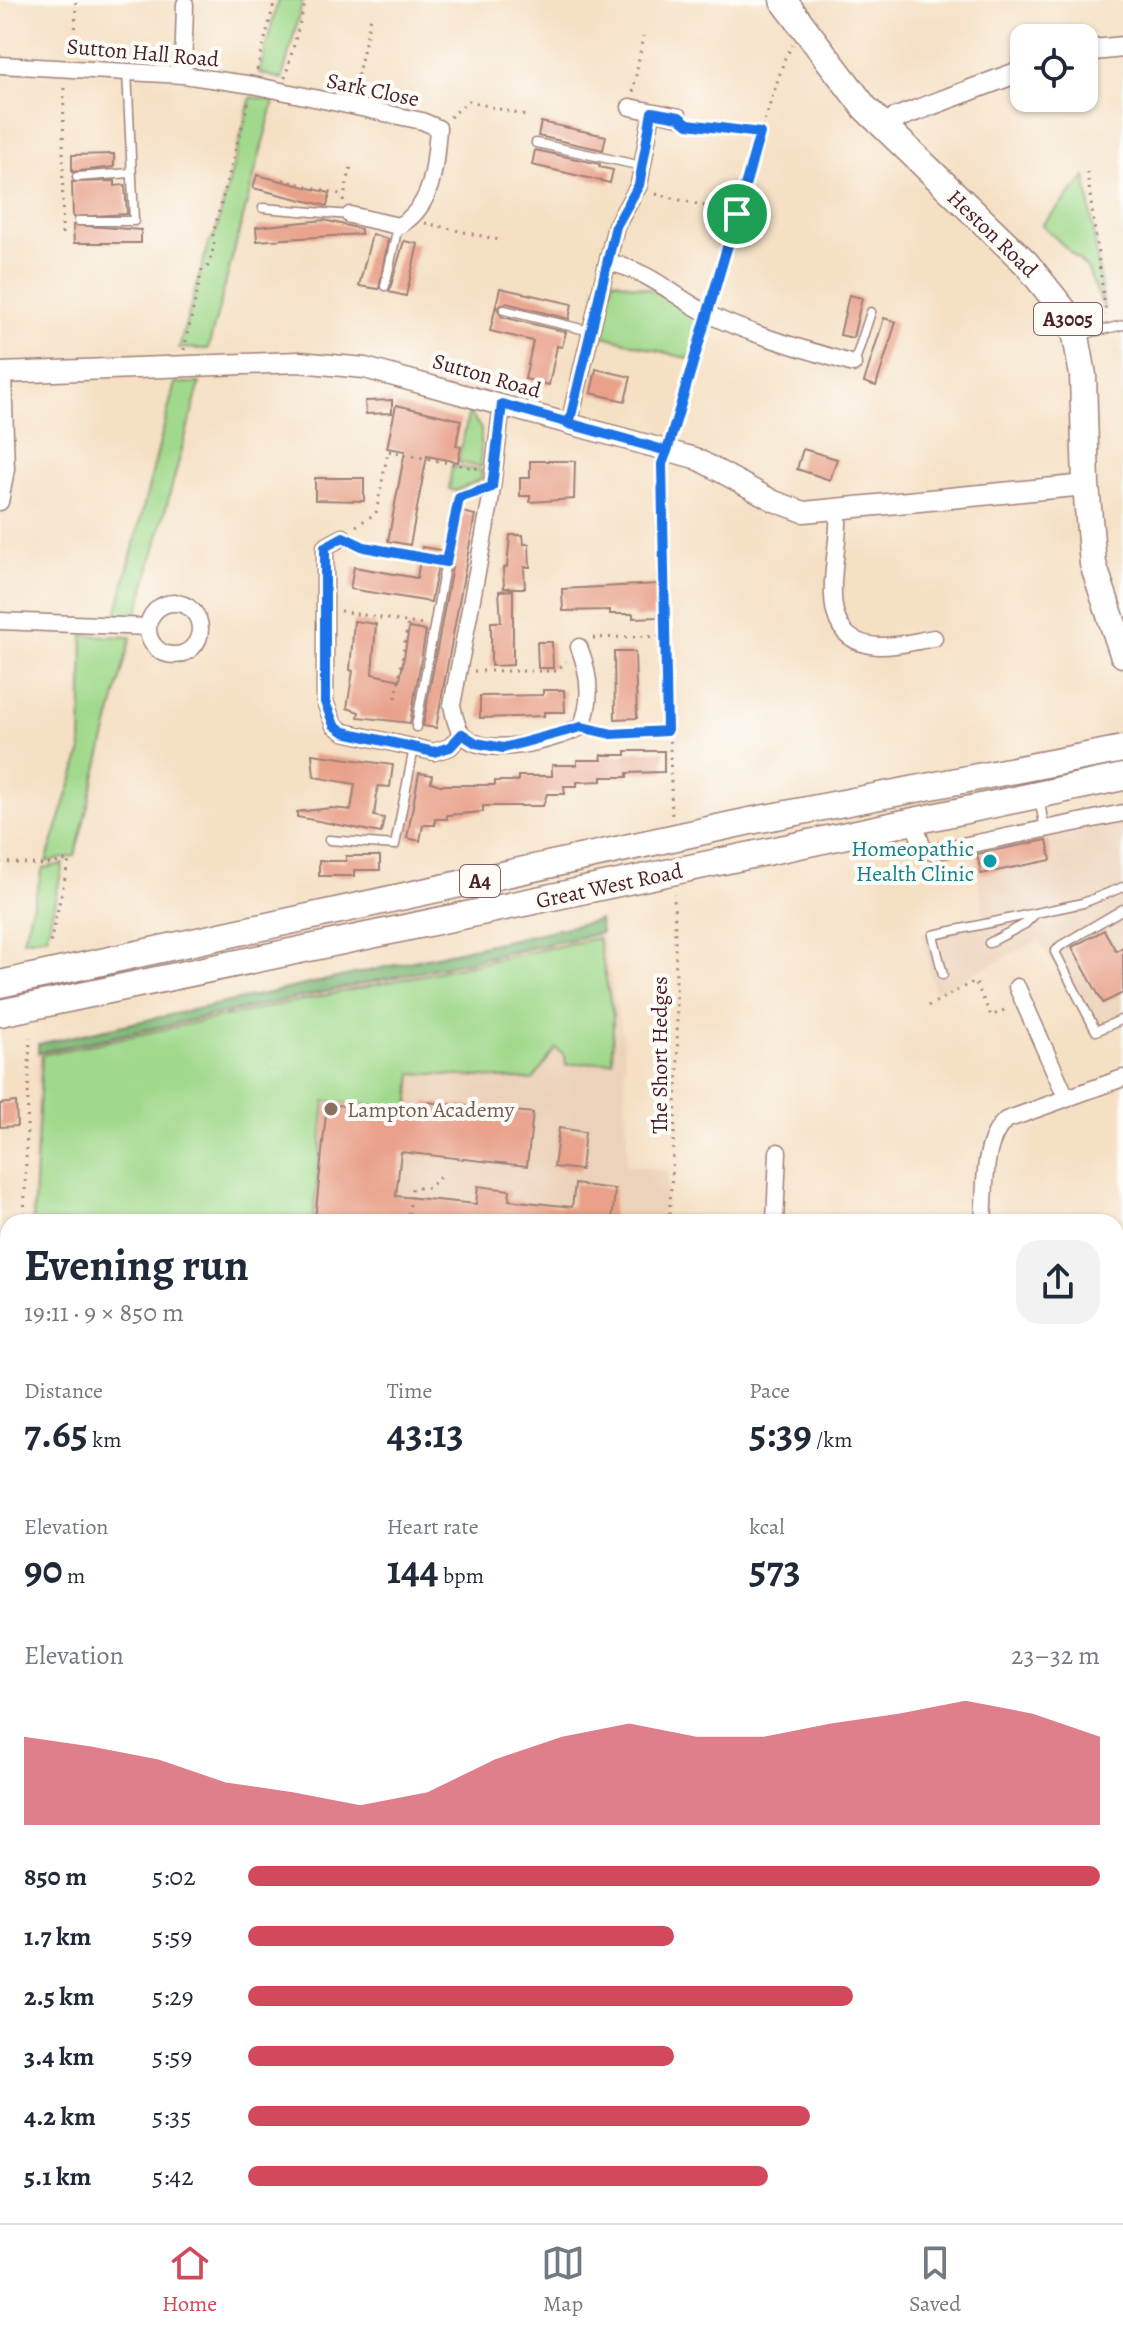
<!DOCTYPE html>
<html lang="en">
<head>
<meta charset="utf-8">
<style>
  :root { --surface:#fff; --page:#f2f2f3; --text:#1f2937; --muted:#747a83; --line:#e0e1e3; --accent:#d1495b }
  body { margin:0; font-family:Alegreya,serif; background:var(--page); color:var(--text); height:100vh; display:flex; flex-direction:column; font-size:30px; white-space:nowrap }
  * { box-sizing:border-box; margin:0 }
  p { font-size:26px; color:var(--muted) }
  .icon { flex:none; width:44px; height:44px; fill:none; stroke:currentColor; stroke-width:2; stroke-linecap:round; stroke-linejoin:round }
  .map { position:relative; flex:1; overflow:hidden }
  .panel { position:absolute; left:0px; top:1214px; width:1124px; height:1010px; display:flex; flex-direction:column; background:var(--surface); border-radius:24px 24px 0 0; box-shadow:0 2px 6px #0004 }
  .panel>* { flex:none }
  .tools { position:absolute; left:1010px; top:24px; display:grid; gap:16px }
  .tools a { display:grid; place-items:center; width:88px; height:88px; border-radius:16px; background:var(--surface); box-shadow:0 2px 6px #0004; font-size:40px }
  .pin { position:absolute; display:grid; place-items:center; width:68px; height:68px; color:#fff; margin:-34px; border:4px solid #fff; border-radius:50%; box-shadow:0 2px 8px #0007 }
  .round { display:grid; place-items:center; flex:none; width:84px; height:84px; border-radius:24px; background:var(--page) }
  .headline { display:flex; align-items:center; justify-content:space-between; height:136px; padding:0 24px }
  h1 { font-size:44px; font-weight:700; line-height:60px }
  .figures { display:grid; grid-template-columns:repeat(3,1fr); gap:12px; height:136px; padding:8px 24px }
  .figures div { display:grid; align-content:center }
  .figures b { font-size:40px; font-weight:700 }
  .figures small { font-size:22px; font-weight:400 }
  .figures p { font-size:22px }
  .chart { height:224px; padding:16px 24px }
  .chart p { display:flex; justify-content:space-between }
  .chart svg { width:100%; height:144px; margin-top:8px; fill:var(--accent); opacity:.7 }
  ul { padding:0 24px; list-style:none; font-size:26px }
  li { display:grid; grid-template-columns:128px 96px 1fr; align-items:center; height:60px }
  li i { height:20px; border-radius:10px; background:var(--accent) }
  .dock { display:flex; justify-content:space-around; align-items:center; height:112px; border-top:2px solid var(--line); background:var(--surface); font-size:22px; color:var(--muted) }
  .dock a { display:grid; justify-items:center; gap:4px }
  .dock .active { color:var(--accent) }
  .map>svg:first-child { display:block }
  .built { fill:#ecd2b9 }
  .green { fill:#a1d98c; stroke:#767c5c; stroke-width:2 }
  .forest { fill:#80b978; stroke:#656c52; stroke-width:2 }
  .building { fill:#e9a18a }
  .lines { fill:none; stroke-linecap:round; stroke-linejoin:round }
  .service-casing { stroke:#a08078; stroke-width:11 }
  .minor-casing { stroke:#a08078; stroke-width:19 }
  .tertiary-casing { stroke:#a08078; stroke-width:23 }
  .primary-casing { stroke:#a08078; stroke-width:29 }
  .trunk-casing { stroke:#a08078; stroke-width:29 }
  .path { stroke:#a08078; stroke-width:3; stroke-dasharray:2 6; stroke-linecap:butt }
  .service { stroke:#fff; stroke-width:8 }
  .minor { stroke:#fff; stroke-width:16 }
  .tertiary { stroke:#fff; stroke-width:20 }
  .primary { stroke:#fff; stroke-width:26 }
  .trunk { stroke:#fff; stroke-width:26 }
  .route-casing { stroke:#fff; stroke-width:16 }
  .route { stroke:#1a73e8; stroke-width:10 }
  .culture-dot { fill:#0f9aa8; stroke:#fdfcf7; stroke-width:3 }
  .education-dot { fill:#8d6e63; stroke:#fdfcf7; stroke-width:3 }
  .labels { text-anchor:middle; stroke-width:8; stroke-linejoin:round; paint-order:stroke }
  .shield { fill:#fdfcf7; stroke:#806168; stroke-width:2 }
  .shield-label { font-size:20px; font-weight:bold; fill:#4a1f2b }
  .street-label { font-size:22px; fill:#4a1f2b; stroke:#fdfcf7 }
  .culture-label { font-size:22px; fill:#0d838f; stroke:#fdfcf7; text-anchor:end }
  .education-label { font-size:22px; fill:#785e54; stroke:#fdfcf7; text-anchor:start }
</style>
</head>
<body>
<div class="map">
<svg width="1123" height="2223" viewBox="0 0 1123 2223">
  <rect width="100%" height="100%" fill="#fdfcf7"/>
  <filter id="ink" filterUnits="userSpaceOnUse"><feTurbulence type="fractalNoise" baseFrequency=".0125" numOctaves="2"/><feDisplacementMap in="SourceGraphic" scale="16" xChannelSelector="R" yChannelSelector="G"/><feConvolveMatrix kernelMatrix="1 2 1 2 8 2 1 2 1" color-interpolation-filters="sRGB"/></filter>
  <filter id="wash" filterUnits="userSpaceOnUse"><feTurbulence type="fractalNoise" baseFrequency=".006" numOctaves="4" result="noise"/><feDisplacementMap in="SourceGraphic" scale="32" xChannelSelector="R" yChannelSelector="G"/><feGaussianBlur stdDeviation="1.8" result="paint"/><feColorMatrix in="noise" values="0 0 0 0 0 0 0 0 0 0 0 0 0 0 0 0 0 1.4 0 .05"/><feComposite in="paint" operator="in"/></filter>
  <g filter="url(#wash)">
    <rect width="100%" height="100%" fill="#f5e0c4"/>
    <path class="built" d="M1123,821V1024L1094,1038L1039,940L935,993L922,932L984,919L974,852Z
      M601,933L624,1041L627,1165L668,1171L663,1222H30L38,1053Z"/>
    <path class="green" d="M278,0H303L282,79L259,73Z
      M251,97L274,101L208,349L179,348L208,245L216,232Z
      M1086,177L1104,309L1087,268L1042,225Z
      M613,280L655,291L700,319L689,359L600,335Z
      M175,383H200L136,618L116,615Z
      M469,411L481,429V467L458,462Z
      M452,466L482,471L481,479L456,491L449,489Z
      M83,635L131,637L75,856L46,862L81,753Z
      M63,864L47,936L23,940L43,868Z
      M598,938L613,1016L612,1061L566,1065L565,1056L556,1048L533,1080L412,1073L409,1109L325,1101L313,1222H33L42,1055Z
      M0,1271H8V2216H521L522,2223H0Z"/>
    <path class="forest" d="M599,920L601,933L38,1053V1044Z"/>
    <g id="blocks">
      <path class="building" d="M541,122L606,136L603,150L538,136Z
        M535,150L600,164L599,167L613,170L610,183L532,165Z
        M114,154V167L72,172V155Z
        M257,175L330,193L327,206L253,188Z
        M115,181V186L125,185L127,214L73,217L72,182Z
        M324,220L361,229V234L257,241L256,227Z
        M73,225L141,230V243H74Z
        M372,234L388,239L379,289L359,286Z
        M404,241L418,244L406,296L389,292Z
        M500,288L572,304L569,319L506,303L497,308L502,317L566,332L562,347L557,346L549,385L525,379L533,341L490,331Z
        M849,295L862,298L853,338L840,335Z
        M884,318L896,322L876,386L864,382Z
        M596,369L631,377L625,401L591,393Z
        M392,400V413L366,414L365,401Z
        M396,405L461,420L456,446L461,447L458,462L427,456L410,545L388,541L405,451L387,448Z
        M803,449L837,459L830,480L797,469Z
        M530,461H575L574,499L530,502V496H520V478H530Z
        M315,478H364V501L315,500Z
        M462,512L475,515L436,728L423,726Z
        M510,535H523L524,544H529L530,567H524L525,588H504L503,568L507,567Z
        M422,547L441,550L431,602L350,589L354,567L417,578Z
        M658,584V617L633,618V614H610V610L563,611L562,589Z
        M513,590V665L491,666V622H501L499,591Z
        M354,621L376,624L372,674L400,680L409,628L426,631L410,723L358,717L359,712L347,708L353,671L350,670Z
        M537,642H552L553,668H538Z
        M614,652H635L637,718L615,719Z
        M543,690H564L565,712H544V716L480,718V696L543,695Z
        M626,751H664V772L627,773V777H602V781L577,782V786H564L565,794H547L543,806H483V812L447,815V819H435V825H423L420,841L407,838L419,773L432,775L431,782L440,785H495V781H518V776H552V765H577V760H602L601,755H626Z
        M312,754L393,765L390,787L378,786L374,816L384,818L381,833L297,817V812L331,808L351,810L355,784L314,777Z
        M1047,840L1051,860L981,874L977,854Z
        M346,856H380V870H354V876H319V861H346Z
        M1104,930L1116,951L1123,947V993L1103,1003L1072,947Z
        M16,1102L17,1126L0,1127V1104Z
        M426,1102L533,1113L527,1166L401,1152L396,1196L476,1204L478,1186L510,1190L509,1200L572,1207L575,1184L615,1189L612,1222L315,1220L327,1104L425,1114Z
        M559,1128L585,1132L581,1170L554,1167Z"/>
    </g>
  </g>
  <g filter="url(#ink)">
    <use href="#blocks" fill-opacity="0" stroke="#a08078" stroke-width="2"/>
    <g class="lines">
      <g class="service-casing">
        <path id="service" d="M536,143L642,166
          M77,177L131,173
          M263,208L350,215
          M79,221H134L127,71
          M385,286L398,226
          M504,310L590,331
          M1081,335L1123,325
          M854,364L871,312
          M416,727L456,505L466,494L491,487
          M1039,799L1045,829
          M329,840L395,845L414,748
          M1123,909L1060,946L1055,952L1096,1031L1123,1019
          M989,943L1025,924L1035,914
          M943,975L933,935L1083,903L1123,887
          M1116,1331L1123,1335
          M1116,1638L1123,1620
          M846,2223L857,2216"/>
      </g>
      <g class="minor-casing">
        <path id="minor" d="M0,65L183,75L253,85L422,121L438,128C435,165 434,207 398,226L350,215
          M183,75L185,4
          M630,107L679,117
          M608,262C655,273 673,297 712,316C757,337 806,349 853,364
          M502,404L490,503L452,705C454,714 456,727 462,734C485,760 555,740 581,727C593,701 589,672 579,647
          M569,424L616,226L639,185L652,112
          M0,502L6,469L3,373
          M838,511C842,555 807,641 878,646C896,647 916,641 934,638
          M343,537L325,547V702L334,725L344,732L434,752L450,747L462,734
          M148 629a26 26 0 1 1 52 0a26 26 0 1 1-52 0Z
          M0,621L148,627
          M914,822L923,849L933,852L1123,813
          M1017,987L1067,1099
          M775,1222L778,1152
          M983,1222C986,1190 981,1142 1006,1120L1123,1078
          M1116,1270L1123,1268
          M1116,1675L1123,1678
          M1116,1815L1123,1817
          M1116,1997L1123,2000
          M1116,2176L1123,2180
          M603,2216L623,2223
          M676,2223L680,2216"/>
      </g>
      <g class="tertiary-casing">
        <path id="tertiary" d="M1084,51L1123,47
          M882,126L896,118L1024,70
          M0,373L299,362L365,368L695,458L774,501L804,512L1086,485"/>
      </g>
      <g class="primary-casing">
        <path id="primary" d="M783,0L865,108L1026,263L1065,312L1076,336L1083,375L1086,485L1093,564L1123,654
          M1116,1766L1123,1746
          M916,2223L920,2216"/>
      </g>
      <g class="trunk-casing">
        <path id="trunk" d="M0,984L750,821L1123,749
          M0,1013L1123,777"/>
      </g>
      <path class="path" d="M75,52L76,0
        M257,70L275,0
        M285,78L306,0
        M354,91L371,17
        M633,92L643,36
        M450,117L469,101L530,117
        M693,124L760,133
        M1087,172L1106,315
        M283,180L344,195
        M656,194L737,214
        M343,201L352,162
        M425,223L499,240
        M62,234L64,85
        M713,297L761,131L785,58L793,45
        M184,350L202,270L208,266L214,246L213,234L249,100
        M672,435L703,331
        M662,469L672,817
        M356,526L376,513L388,451L480,469
        M356,543L435,560
        M340,611L423,625
        M593,638L665,636
        M474,671H557L566,661
        M396,698L408,622
        M596,731H667
        M0,862L43,865L69,860L50,944
        M928,1006L975,981L991,1016L1009,1008
        M24,1222L30,1037
        M408,1222L412,1188H428L440,1177
        M669,1222L678,1069L674,894
        M0,1263H8
        M0,1308H8
        M0,1665L8,1623
        M0,2122L8,2123
        M64,2216V2223
        M316,2216L317,2223
        M466,2216L469,2223
        M789,2216L794,2223
        M522,2223L532,2216
        M880,2223L886,2216"/>
      <use href="#service" class="service"/>
      <use href="#minor" class="minor"/>
      <use href="#tertiary" class="tertiary"/>
      <use href="#primary" class="primary"/>
      <use href="#trunk" class="trunk"/>
    </g>
  </g>
  <g class="lines" filter="url(#ink)">
    <g class="route-casing">
      <path id="route" d="M737,214L667,451L502,404L492,487L459,498L446,562L364,547L343,537L325,547V702L334,725L344,732L434,752L450,747L462,734L476,743L503,748L581,727L612,734L667,731L662,464L667,451L569,424L616,226L639,185L652,112L679,117L688,124L760,133L737,214"/>
    </g>
    <use href="#route" class="route"/>
  </g>
  <circle class="culture-dot" cx="990" cy="861" r="8"/>
  <circle class="education-dot" cx="331" cy="1109" r="8"/>
  <g class="labels">
    <g class="shield">
      <rect x="1034" y="303" width="68" height="32" rx="6"/>
      <rect x="460" y="865" width="40" height="32" rx="6"/>
    </g>
    <g class="shield-label">
      <text x="1068" y="326">A3005</text>
      <text x="480" y="888">A4</text>
    </g>
    <g class="street-label">
      <text transform="translate(143 52) rotate(5)" y="8">Sutton Hall Road</text>
      <text transform="translate(373 89) rotate(12)" y="8">Sark Close</text>
      <text transform="translate(993 233) rotate(44)" y="8">Heston Road</text>
      <text transform="translate(487 375) rotate(16)" y="8">Sutton Road</text>
      <text transform="translate(609 885) rotate(-12)" y="8">Great West Road</text>
      <text transform="translate(659 1055) rotate(-90)" y="8">The Short Hedges</text>
    </g>
    <g class="culture-label">
      <text x="974" y="856">Homeopathic<tspan x="974" dy="25">Health Clinic</tspan></text>
    </g>
    <g class="education-label">
      <text x="347" y="1117">Lampton Academy</text>
    </g>
  </g>
</svg>
<div class="tools">
<a><svg class="icon" aria-label="locate" viewBox="0 0 24 24"><circle cx="12" cy="12" r="6"/><path d="M12 2v4M12 18v4M2 12h4M18 12h4"/></svg></a>
</div>
<div class="pin" style="left:737px;top:214px;background:#1e9e55"><svg class="icon" aria-label="arrive" viewBox="0 0 24 24"><path d="M6 21V4h12l-3 4 3 4H6"/></svg></div>
<section class="panel">
<div class="headline"><div><h1>Evening run</h1><p>19:11 · 9 × 850 m</p></div><a class="round"><svg class="icon" aria-label="share" viewBox="0 0 24 24"><path d="M12 15V3M7 8l5-5 5 5M5 13v7h14v-7"/></svg></a></div>
<div class="figures">
<div><p>Distance</p><b>7.65<small> km</small></b></div>
<div><p>Time</p><b>43:13</b></div>
<div><p>Pace</p><b>5:39<small> /km</small></b></div>
</div>
<div class="figures">
<div><p>Elevation</p><b>90<small> m</small></b></div>
<div><p>Heart rate</p><b>144<small> bpm</small></b></div>
<div><p>kcal</p><b>573</b></div>
</div>
<div class="chart"><p><span>Elevation</span>23–32 m</p>
<svg viewBox="0 0 160 44" preserveAspectRatio="none"><path d="M0 44V17L10 20L20 24L30 31L40 34L50 38L60 34L70 24L80 17L90 13L100 17L110 17L120 13L130 10L140 6L150 10L160 17V44z"/></svg>
</div>
<ul>
<li><b>850 m</b>5:02<i style="width:100%"></i></li>
<li><b>1.7 km</b>5:59<i style="width:50%"></i></li>
<li><b>2.5 km</b>5:29<i style="width:71%"></i></li>
<li><b>3.4 km</b>5:59<i style="width:50%"></i></li>
<li><b>4.2 km</b>5:35<i style="width:66%"></i></li>
<li><b>5.1 km</b>5:42<i style="width:61%"></i></li>
</ul>
</section>
</div>
<nav class="dock">
<a class="active"><svg class="icon" aria-label="home" viewBox="0 0 24 24"><path d="M3 11l9-7 9 7M6 9v11h12V9"/></svg>Home</a>
<a><svg class="icon" aria-label="map" viewBox="0 0 24 24"><path d="M3 6l6-2 6 2 6-2v14l-6 2-6-2-6 2zM9 4v14M15 6v14"/></svg>Map</a>
<a><svg class="icon" aria-label="saved" viewBox="0 0 24 24"><path d="M7 4h10v16l-5-4-5 4z"/></svg>Saved</a>
</nav>
</body>
</html>
